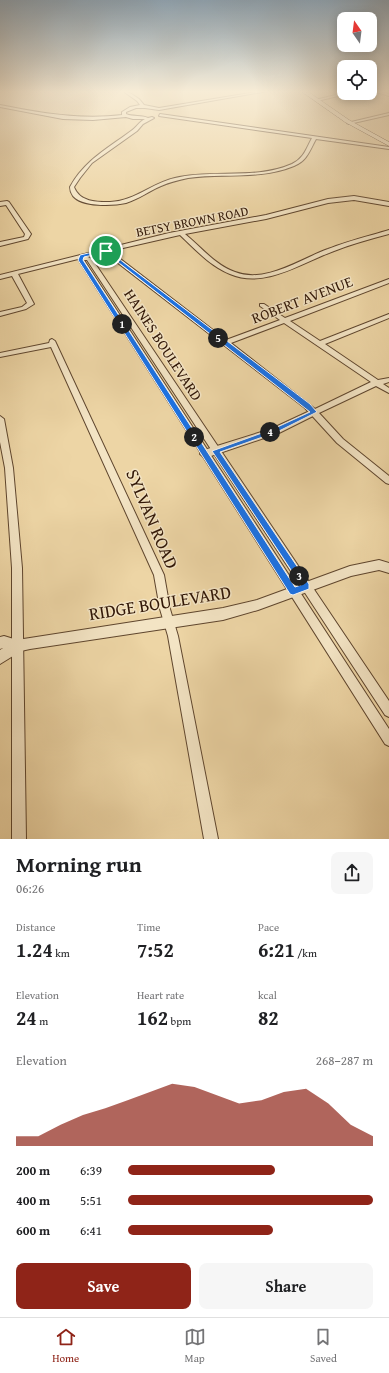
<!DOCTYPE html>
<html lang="en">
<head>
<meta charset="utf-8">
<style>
  :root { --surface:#fff; --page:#f6f6f6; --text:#202124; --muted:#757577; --line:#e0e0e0; --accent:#8f2418 }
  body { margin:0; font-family:"Gentium Book Plus",serif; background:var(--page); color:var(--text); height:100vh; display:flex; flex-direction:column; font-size:15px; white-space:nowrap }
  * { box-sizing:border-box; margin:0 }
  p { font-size:13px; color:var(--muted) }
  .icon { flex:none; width:22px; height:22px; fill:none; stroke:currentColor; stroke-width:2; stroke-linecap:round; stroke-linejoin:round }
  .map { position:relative; height:839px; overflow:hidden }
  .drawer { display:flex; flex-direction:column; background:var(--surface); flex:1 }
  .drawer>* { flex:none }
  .needle { width:26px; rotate:346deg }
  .tools { position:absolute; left:337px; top:12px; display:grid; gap:8px }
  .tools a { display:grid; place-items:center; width:40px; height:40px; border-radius:8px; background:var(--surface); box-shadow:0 2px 10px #0003; font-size:20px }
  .pin { position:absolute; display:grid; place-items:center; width:34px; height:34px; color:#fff; margin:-17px; border:2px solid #fff; border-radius:50%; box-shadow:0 1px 4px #0007 }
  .km { position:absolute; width:20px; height:20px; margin:-10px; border-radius:50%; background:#222; color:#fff; font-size:11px; line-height:20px; text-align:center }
  .round { display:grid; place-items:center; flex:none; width:42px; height:42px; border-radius:8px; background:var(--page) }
  .overview { display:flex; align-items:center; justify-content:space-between; height:68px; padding:0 16px }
  h1 { font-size:22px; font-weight:800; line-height:30px }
  .metrics { display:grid; grid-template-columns:repeat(3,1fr); gap:6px; height:68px; padding:4px 16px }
  .metrics div { display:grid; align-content:center }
  .metrics b { font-size:20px; font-weight:800 }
  .metrics small { font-size:11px; font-weight:400 }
  .metrics p { font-size:11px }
  .chart { height:112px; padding:8px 16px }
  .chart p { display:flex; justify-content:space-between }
  .chart svg { width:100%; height:72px; margin-top:4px; fill:var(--accent); opacity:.7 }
  .cta { display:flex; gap:8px; margin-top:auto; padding:8px 16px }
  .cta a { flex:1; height:46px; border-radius:8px; background:var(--accent); color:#fff; font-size:16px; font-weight:800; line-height:46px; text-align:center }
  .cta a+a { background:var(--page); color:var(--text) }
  ul { padding:0 16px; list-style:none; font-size:13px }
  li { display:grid; grid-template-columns:64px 48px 1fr; align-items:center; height:30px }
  li i { height:10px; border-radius:5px; background:var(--accent) }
  .menu { display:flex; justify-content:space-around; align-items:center; height:56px; border-top:1px solid var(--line); background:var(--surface); font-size:11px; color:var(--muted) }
  .menu a { display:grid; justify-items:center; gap:2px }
  .menu .active { color:var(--accent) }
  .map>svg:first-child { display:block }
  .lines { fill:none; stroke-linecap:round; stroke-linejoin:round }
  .minor-casing { stroke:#5f462e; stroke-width:2 }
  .tertiary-casing { stroke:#5f462e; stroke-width:2 }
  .secondary-casing { stroke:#301606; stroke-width:1 }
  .minor { fill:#f3e4c4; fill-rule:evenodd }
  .tertiary { fill:#f3e4c4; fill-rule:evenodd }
  .secondary { fill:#f3e4c4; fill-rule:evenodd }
  .route { fill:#1a73e8; stroke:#fff; fill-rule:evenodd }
  .labels { text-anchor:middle; stroke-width:3; stroke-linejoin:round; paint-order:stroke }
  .far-street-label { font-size:13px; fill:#301606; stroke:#f3e4c4 }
  .street-label { font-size:15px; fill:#301606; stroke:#f3e4c4 }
  .near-street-label { font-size:18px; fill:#301606; stroke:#f3e4c4 }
</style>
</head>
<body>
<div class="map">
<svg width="389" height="839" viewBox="0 0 389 839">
  <rect width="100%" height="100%" fill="#edd5a5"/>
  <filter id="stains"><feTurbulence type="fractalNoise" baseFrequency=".005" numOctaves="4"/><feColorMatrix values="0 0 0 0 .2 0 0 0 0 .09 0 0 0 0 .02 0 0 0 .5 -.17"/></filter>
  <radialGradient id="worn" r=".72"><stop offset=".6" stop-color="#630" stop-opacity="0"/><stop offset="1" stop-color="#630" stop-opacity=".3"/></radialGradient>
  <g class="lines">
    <g class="minor-casing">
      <path id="minor" d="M123,91H127L139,99L144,105L159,108L262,91H268L159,110L145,108H136L126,112V114C133,117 142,115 148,118L152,117L154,118L143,124L137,131L92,163L80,178L74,187C80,202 96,202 110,202C135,201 152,183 175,178C213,169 256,180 292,164C304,158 306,149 312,138L159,116L160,114L389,147V149L316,139C310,150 307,161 294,166C260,180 223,173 188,178C179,180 170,182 161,186C149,191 139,199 126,203C113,206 82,207 73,196C71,193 70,190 70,187C85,160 107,149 131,131C136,128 139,122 145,119H133L126,117L93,120L63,119L0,107V105C41,113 80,120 122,115V112L130,107L140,105L137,101Z
        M374,91H379L389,94V96Z
        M344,93H351L317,101L315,100Z
        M389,113V115L349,124L347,123Z
        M354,196L389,202V206L354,200L328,203L266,219L185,234C201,247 215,265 235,272C266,284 300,259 328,249C348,241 369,236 389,230V234C370,239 352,244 334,251C301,263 265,289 230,274C210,266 195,249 180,235L110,251L226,340L280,320L260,306V304H264L285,318L389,279V283L290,321L320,341L389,314V318L325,344L378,380L389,378V382L383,384L389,388V393L376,386L319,413L343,439L389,476V484L386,483L337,443L305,408L105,253L88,257L92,259L389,701V717L385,715L87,260H84L389,729V746L385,744L78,259L18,274L34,304L26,309L0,316V312L22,307L27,303L12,276L0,279V275L169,233L266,215L328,199ZM284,323L371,382L315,409L231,343Z
        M7,201L9,202L31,234L28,239L0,246V242L24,237L25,234L6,205L0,206V202Z
        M52,339L55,341L164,575L170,609L178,636L218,839H204L168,636L160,609L154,575L51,347L0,357V353L49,343L50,340Z
        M0,416L4,419L13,468L22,568L26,839H12V568L5,468L0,442Z"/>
    </g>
    <g class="tertiary-casing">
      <path id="tertiary" d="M314,409L317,410L319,412L317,414L279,433L205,458L200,454L201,451L271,429Z
        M379,560L389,563V573L379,570L351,576L258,610L223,620L30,649L21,651L0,664V650L3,648L0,649V637L4,636L17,640L223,608L257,600L350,566Z"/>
    </g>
    <g class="secondary-casing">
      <path id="secondary" d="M301,91H307L349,120L389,142V146L345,122Z"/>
    </g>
    <use href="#minor" class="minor"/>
    <use href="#tertiary" class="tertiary"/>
    <use href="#secondary" class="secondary"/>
  </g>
  <linearGradient id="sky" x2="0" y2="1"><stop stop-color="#90a7b8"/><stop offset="0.44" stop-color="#f7ecd6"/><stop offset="1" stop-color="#f7ecd6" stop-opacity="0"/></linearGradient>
  <rect width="389" height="208" fill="url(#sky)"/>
  <path class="route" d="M106,249L310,404L317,412L277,432L220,452L309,584V589L293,595L290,594L78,260L80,255ZM105,252L310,412L273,429L212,451L301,585L295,587L83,260L84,257Z"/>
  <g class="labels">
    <g class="far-street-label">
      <text transform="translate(192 221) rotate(-11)" y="5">BETSY BROWN ROAD</text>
    </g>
    <g class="street-label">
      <text transform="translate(302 300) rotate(-21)" y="5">ROBERT AVENUE</text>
      <text transform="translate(163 345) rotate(57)" y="5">HAINES BOULEVARD</text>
    </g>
    <g class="near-street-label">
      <text transform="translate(152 519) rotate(67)" y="6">SYLVAN ROAD</text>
      <text transform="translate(160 603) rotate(-9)" y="6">RIDGE BOULEVARD</text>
    </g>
  </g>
  <rect width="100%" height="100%" filter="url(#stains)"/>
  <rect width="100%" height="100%" fill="url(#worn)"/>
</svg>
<div class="tools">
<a><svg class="needle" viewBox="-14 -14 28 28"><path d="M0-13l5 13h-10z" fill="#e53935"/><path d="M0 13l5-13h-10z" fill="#757577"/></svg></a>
<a><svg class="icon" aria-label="locate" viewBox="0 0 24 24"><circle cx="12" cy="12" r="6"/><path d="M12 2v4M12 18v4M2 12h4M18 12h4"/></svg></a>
</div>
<div class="pin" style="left:106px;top:251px;background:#1e9e55"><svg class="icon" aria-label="arrive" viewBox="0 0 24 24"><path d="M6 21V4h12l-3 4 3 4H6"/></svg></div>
<b class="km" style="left:122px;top:324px">1</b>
<b class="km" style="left:194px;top:437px">2</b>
<b class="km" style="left:299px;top:576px">3</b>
<b class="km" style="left:270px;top:432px">4</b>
<b class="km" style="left:218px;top:338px">5</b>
</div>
<section class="drawer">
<div class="overview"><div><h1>Morning run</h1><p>06:26</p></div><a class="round"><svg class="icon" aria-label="share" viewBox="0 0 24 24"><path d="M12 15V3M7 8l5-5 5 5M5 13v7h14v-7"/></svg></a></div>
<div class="metrics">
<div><p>Distance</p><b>1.24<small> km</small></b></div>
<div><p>Time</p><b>7:52</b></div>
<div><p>Pace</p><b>6:21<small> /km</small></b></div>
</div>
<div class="metrics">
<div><p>Elevation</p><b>24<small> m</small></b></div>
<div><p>Heart rate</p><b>162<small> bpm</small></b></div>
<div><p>kcal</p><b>82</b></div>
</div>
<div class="chart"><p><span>Elevation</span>268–287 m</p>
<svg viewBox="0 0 160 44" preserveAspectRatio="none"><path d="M0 44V38L10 38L20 31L30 25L40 21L50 16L60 11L70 6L80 8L90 13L100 18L110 16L120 11L130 9L140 18L150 31L160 38V44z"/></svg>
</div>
<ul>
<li><b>200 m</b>6:39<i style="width:60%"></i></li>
<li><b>400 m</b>5:51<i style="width:100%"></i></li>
<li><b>600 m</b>6:41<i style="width:59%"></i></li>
</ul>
<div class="cta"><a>Save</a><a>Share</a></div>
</section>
<nav class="menu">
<a class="active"><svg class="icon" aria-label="home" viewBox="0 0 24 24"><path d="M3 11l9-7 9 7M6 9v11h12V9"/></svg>Home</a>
<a><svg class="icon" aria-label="map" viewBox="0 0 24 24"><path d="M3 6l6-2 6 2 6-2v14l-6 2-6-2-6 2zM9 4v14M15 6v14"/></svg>Map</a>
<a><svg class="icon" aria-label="saved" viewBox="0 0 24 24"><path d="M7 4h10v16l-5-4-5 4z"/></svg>Saved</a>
</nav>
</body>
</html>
